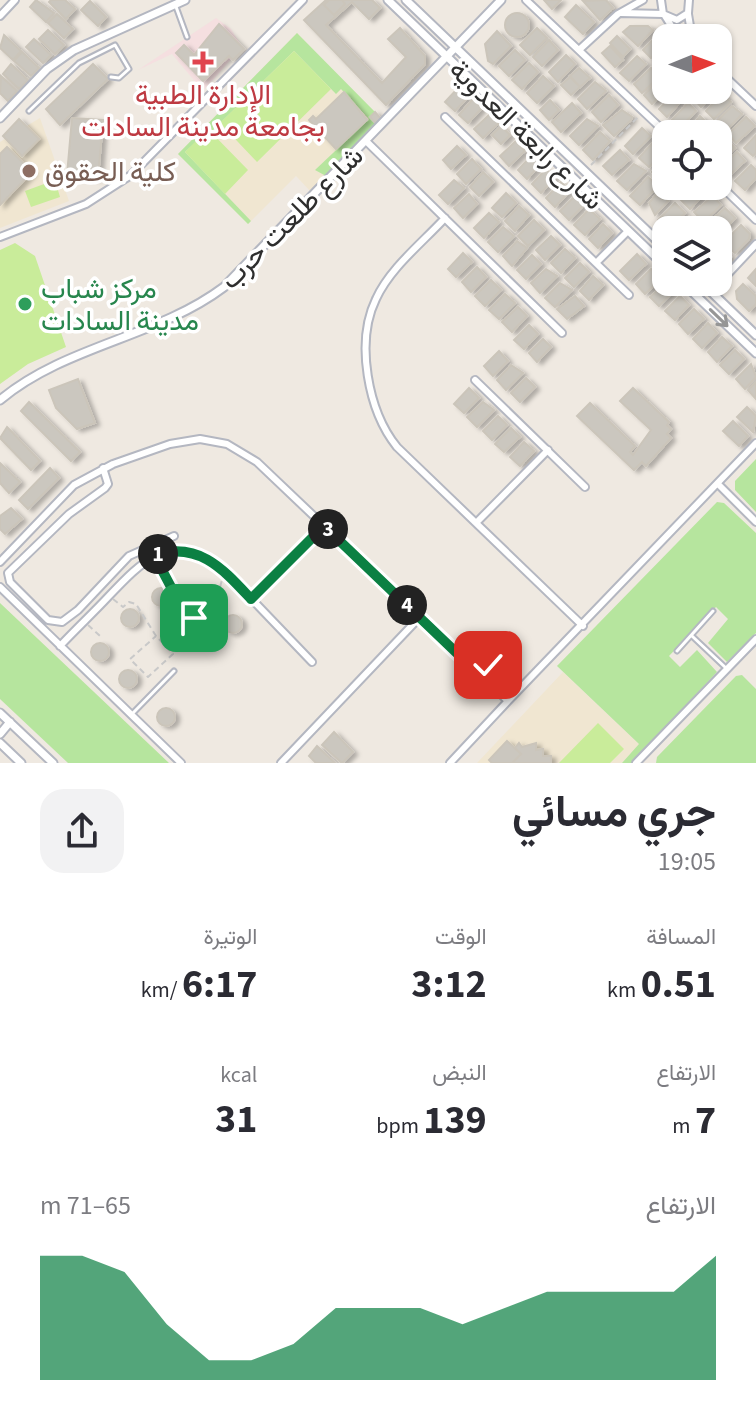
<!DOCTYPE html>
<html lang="ar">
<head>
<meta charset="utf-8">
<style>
  :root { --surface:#fff; --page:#f2f2f3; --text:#2b2b33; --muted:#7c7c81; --accent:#0b8043 }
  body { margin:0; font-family:"Source Sans 3",Vazirmatn,sans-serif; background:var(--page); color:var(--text); direction:rtl; height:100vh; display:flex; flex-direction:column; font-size:30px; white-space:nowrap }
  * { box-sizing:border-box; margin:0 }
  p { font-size:26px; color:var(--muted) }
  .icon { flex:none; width:44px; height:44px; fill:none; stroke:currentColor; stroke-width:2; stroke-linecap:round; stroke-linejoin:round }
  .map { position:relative; height:763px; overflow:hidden; direction:ltr }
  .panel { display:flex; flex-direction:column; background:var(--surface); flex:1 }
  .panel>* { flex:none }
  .needle { width:52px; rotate:89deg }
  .controls { position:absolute; left:652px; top:24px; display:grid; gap:16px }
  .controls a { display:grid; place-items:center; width:80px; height:80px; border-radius:16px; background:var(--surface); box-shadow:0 2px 6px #0004; font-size:40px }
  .pin { position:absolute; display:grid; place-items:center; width:68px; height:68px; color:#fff; margin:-34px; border-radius:16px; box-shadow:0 4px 12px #0006 }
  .km { position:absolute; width:40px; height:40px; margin:-20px; border-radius:50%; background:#222; color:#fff; font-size:22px; line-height:40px; text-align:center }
  .round { display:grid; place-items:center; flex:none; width:84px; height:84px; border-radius:24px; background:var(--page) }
  .overview { display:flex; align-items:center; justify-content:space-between; height:136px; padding:0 40px }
  h1 { font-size:44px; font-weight:700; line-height:60px }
  .figures { display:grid; grid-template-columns:repeat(3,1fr); gap:12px; height:136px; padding:8px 40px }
  .figures div { display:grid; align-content:center }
  .figures b { font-size:40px; font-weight:700 }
  .figures small { font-size:22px; font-weight:400 }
  .figures p { font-size:22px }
  .chart { height:224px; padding:16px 40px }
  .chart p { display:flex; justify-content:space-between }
  .chart svg { width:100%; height:144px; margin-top:8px; fill:var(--accent); opacity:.7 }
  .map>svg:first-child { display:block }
  .education { fill:#f0e6d1 }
  .medical { fill:#f5dfe0 }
  .green { fill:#b6e59e }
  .pitch { fill:#c9ec9a }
  .building { fill:#cbc7bf; stroke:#cbc5ba; stroke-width:2; filter:url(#shadow) }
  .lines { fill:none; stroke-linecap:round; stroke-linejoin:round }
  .service-casing { stroke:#b4b7c1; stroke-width:7 }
  .minor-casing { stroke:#b4b7c1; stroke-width:10 }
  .tertiary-casing { stroke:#b4b7c1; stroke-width:11 }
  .path { stroke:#c9c9c9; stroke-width:2; stroke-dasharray:6 4; stroke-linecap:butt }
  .service { stroke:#fff; stroke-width:3 }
  .minor { stroke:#fff; stroke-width:6 }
  .tertiary { stroke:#fff; stroke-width:7 }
  .oneway { stroke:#969696 }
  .route-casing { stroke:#fff; stroke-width:16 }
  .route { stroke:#0b8043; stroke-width:10 }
  .health-dot { fill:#e0444e; stroke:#fff; stroke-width:3 }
  .education-dot { fill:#8d6e63; stroke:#fff; stroke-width:3 }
  .leisure-dot { fill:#2e9e5b; stroke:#fff; stroke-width:3 }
  .labels { text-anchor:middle; stroke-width:7; stroke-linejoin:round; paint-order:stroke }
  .health-label { font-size:28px; fill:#be3a42; stroke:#fff }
  .street-label { font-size:28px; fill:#2e2e2e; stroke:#fff }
  .education-label { font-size:28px; fill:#785e54; stroke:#fff; text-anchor:start }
  .leisure-label { font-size:28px; fill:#27864d; stroke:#fff; text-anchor:start }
</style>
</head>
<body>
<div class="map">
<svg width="756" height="763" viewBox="0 0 756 763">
  <defs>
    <filter id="shadow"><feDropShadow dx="4.5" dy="2.5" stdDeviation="2" flood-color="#0004"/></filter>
  </defs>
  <rect width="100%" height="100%" fill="#efe9e1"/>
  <path class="education" d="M297,33L381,119L311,192L296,176L248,224L178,154Z
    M40,118L69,201L0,228V142Z
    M563,672L640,745L622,763H477Z"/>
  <path class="medical" d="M216,18L231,29L242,47L203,91L172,54L138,70Z"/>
  <path class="green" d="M297,33L375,112L370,117L376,124L326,176L315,170L369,119L341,89L336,94L294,51L211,132L209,130L185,152L251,221L248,224L178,154Z
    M756,459V512L735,490V481Z
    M717,502L724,503L756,533V633L727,662L708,643L728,619L716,607L669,656L680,667L697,650L717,672L632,763H622L639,744L557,666Z
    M0,603L169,763H68L0,699Z
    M742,675L756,689V763H656L657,757L736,676Z"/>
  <path class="pitch" d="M294,51L331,89L257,162L220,123Z
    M208,129L248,170L225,194L185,152Z
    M55,180L60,197L31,207L25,191Z
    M15,243L35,256L66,347L28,364L0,384V250Z
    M598,723L624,749L610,763H559Z"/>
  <path class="building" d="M36,0L54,13L46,22L30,7Z
    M51,0H65L75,9L66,19L49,2Z
    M326,0H372L380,8L369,19L352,2L326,25L382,83L406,57L388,39L400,28L425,56V64L386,105L304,20Z
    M329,0H342L345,4L334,15L324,5Z
    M544,0H561L552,9Z
    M606,0L613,8L600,20L583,1Z
    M90,1L106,17L98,26L81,10Z
    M576,5L594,22L583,34L565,17Z
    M505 25a12 12 0 1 1 24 0a12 12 0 1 1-24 0Z
    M57,14L73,29L64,38L48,23Z
    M219,24L244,49L233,60L229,56L203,81L176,53L184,45L194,55Z
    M630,26H648L653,30L638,46L623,32Z
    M537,28L547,38L530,55L520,45Z
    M48,30L64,45L55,54L39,39Z
    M497,31L511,46L493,64L488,61L485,44Z
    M659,33L666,42L651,58L643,50Z
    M4,35L21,51L13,60L0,48Z
    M617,36L630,49L623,57L610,43Z
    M34,39L51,55L43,63L26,47Z
    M549,40L558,50L542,66L533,57Z
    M610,46L623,60L615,67L602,53Z
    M515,50L525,60L509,76L499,66Z
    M22,52L39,68L31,76L14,61Z
    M566,55L575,64L558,82L549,72Z
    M637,56L646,64L629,81L620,73Z
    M666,57V69L664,72L656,63Z
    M529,63L538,72L522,89L512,80Z
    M11,64L28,80L19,89L3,74Z
    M93,64L108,79L60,125L46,109Z
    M579,68L590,78L580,87L570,76Z
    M651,68L659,77L642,93L634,84Z
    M1,76L17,91L8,101L0,93Z
    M543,76L554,86L537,103L527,93Z
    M570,77L580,87L571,95L561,85Z
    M660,79L666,90L652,104L644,95Z
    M595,82L606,91L587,109L578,99Z
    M460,86L470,95L455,111L445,102Z
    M701,90H718L701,107L693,98Z
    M344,92L367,120L336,149L309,120L313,116L316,119Z
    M676,92L683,99L667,117L659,109Z
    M722,94L731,102L714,119L706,111Z
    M609,95L618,105L601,122L592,112Z
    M473,99L482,108L468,123L459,115Z
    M550,100L559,110L549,120L540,110Z
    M572,103L581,113L561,132L552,122Z
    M688,103L696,111L680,128L672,120Z
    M732,106L742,114L726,131L716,122Z
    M622,110L632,117L631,120L614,136L603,125Z
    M375,112L381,119L376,124L370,117Z
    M490,114L499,123L483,138L474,129Z
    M700,116L709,125L700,134H685Z
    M746,117L755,126L736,143L728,134Z
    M72,118L103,120L98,178L67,175Z
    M19,119L39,139L22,156L3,136Z
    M587,119L598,126L579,145L570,136Z
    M501,126L510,135L501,144L492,135Z
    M714,127L723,136L718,141V134H708Z
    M642,128L651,136L633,154L625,146Z
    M600,132L610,141L593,160L583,150Z
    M756,135V153L753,156L744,148Z
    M655,140L665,150L649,167L639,158Z
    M727,140L735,148L718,165V149Z
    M516,141L525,151L509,166L500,156Z
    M457,146L466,155L451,169L443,160Z
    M7,147L32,172L0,205V154Z
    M620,150L629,160L612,175L603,166Z
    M737,152L745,161L729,176L721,167Z
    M532,155L541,164L527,179L518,170Z
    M666,157V178L662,182L652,172Z
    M472,159L481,169L466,184L457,174Z
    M634,164L646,171L627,190L617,181Z
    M751,165L756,170V178L745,190L735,181Z
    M546,169L555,178L541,193L532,184Z
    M483,172L493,182L479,196L470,187Z
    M648,177L658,186L640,205L630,196Z
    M454,180L464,188L448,204L439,195Z
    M561,182L570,191L555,207L546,198Z
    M668,186H684L676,194Z
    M693,186H703L708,190L690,209L680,199Z
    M659,191L668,201L655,215L649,203Z
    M506,193L516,203L502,217L492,208Z
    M469,194L477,204L463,218L454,208Z
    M575,196L584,205L569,220L560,211Z
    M713,196L721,205L704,222L694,212Z
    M675,203L685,213L668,230L658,220Z
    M519,206L529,215L515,231L505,221Z
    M725,208L735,218L727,227L716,216Z
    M589,209L600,219L585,235L574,225Z
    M489,213L499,222L484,238L474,228Z
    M689,217L699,226L695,230H677Z
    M534,220L544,230L528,246L518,236Z
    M603,224L612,233L598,248L589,239Z
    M741,225L750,234L749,239L735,253L723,243Z
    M503,227L514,236L498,252L488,242Z
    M551,236L560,245L545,260L536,250Z
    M517,241L527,248L512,266L503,256Z
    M718,248L731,257L718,270Z
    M565,249L575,258L561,273L551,263Z
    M463,253L472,262L456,277L448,269Z
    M637,254L646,264L629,280L620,271Z
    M532,255L541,264L526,279L517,270Z
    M580,263L589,272L574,287L565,278Z
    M477,267L486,277L471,292L462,282Z
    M546,269L557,276L540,293L531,283Z
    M651,269L661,279L645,294L636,284Z
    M756,269V286L748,278Z
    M593,276L603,285L589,300L580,291Z
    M491,280L501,290L485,306L475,296Z
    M560,283L572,290L555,307L545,298Z
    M666,283L674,291L659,306L650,297Z
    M743,284L756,296V304L749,311L737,299L736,291Z
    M505,294L515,303L499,319L489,310Z
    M575,296L584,306L567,319L557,309Z
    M680,296L689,305L675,320L665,311Z
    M518,307L527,316L512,332L502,322Z
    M694,309L704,319L688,334L679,324Z
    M708,323L717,333L702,348L693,339Z
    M529,325L538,334L524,349L514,340Z
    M722,337L732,346L717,362L708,352Z
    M543,339L551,347L537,362L529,353Z
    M735,350L744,359L729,374L720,365Z
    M499,351L508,361L493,376L484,366Z
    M751,364L756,377L745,389L736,379Z
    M511,365L523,373L506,390L497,380Z
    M526,378L535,387L520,402L511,393Z
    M78,379L95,423L77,429L56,408L49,390Z
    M756,382V399L748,390Z
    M469,388L479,398L464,413L454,404Z
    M633,388L669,422L667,425L671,429L667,434L671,438L646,466L642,462L634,470L577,416L590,403L635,446L630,452L633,455L651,430L620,401Z
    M29,402L80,452L71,461L21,411Z
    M483,402L494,410L477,427L467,417Z
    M747,407L756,416L753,432L737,417Z
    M498,416L507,425L492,440L483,431Z
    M733,421L748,436L739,446L723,431Z
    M7,427L40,461L31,470L0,438Z
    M511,428L520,437L504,452L495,444Z
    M524,442L534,451L520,466L510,457Z
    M0,463L20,482L9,493L0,483Z
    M50,468L59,478L28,509L19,500Z
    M11,508L22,519L5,534L0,529V516Z
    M152 597a9 9 0 1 1 18 0a9 9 0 1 1-18 0Z
    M194 603a9 9 0 1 1 18 0a9 9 0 1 1-18 0Z
    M121 618a9 9 0 1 1 18 0a9 9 0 1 1-18 0Z
    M224 624a9 9 0 1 1 18 0a9 9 0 1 1-18 0Z
    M91 652a9 9 0 1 1 18 0a9 9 0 1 1-18 0Z
    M119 679a9 9 0 1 1 18 0a9 9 0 1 1-18 0Z
    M157 717a9 9 0 1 1 18 0a9 9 0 1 1-18 0Z
    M334,732L353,752L342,763L322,745Z
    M507,741L521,754L512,763H492L489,760Z
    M519,743L522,747L536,743V750L543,749V756H551V763H512L521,754L515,748Z
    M317,746L335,763H316L309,756Z"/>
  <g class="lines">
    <g class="service-casing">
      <path id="service" d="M175,4L187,37
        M29,111L79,63L115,45L129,69L119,78L111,77
        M692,636L727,669
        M677,651L713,611
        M466,657L475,650L488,659V665L480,676
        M132,714L174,671"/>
    </g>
    <g class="minor-casing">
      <path id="minor" d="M526,0L667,134
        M661,0L663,14L677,20L688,13L689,0
        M621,13L663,14
        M688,14L692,38
        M0,16L15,0
        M665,16L679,38
        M579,50L618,14L643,0
        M718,70L756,106
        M445,117L629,295
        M366,141L562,333
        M718,183L756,220
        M445,218C422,243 390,268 376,299C355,342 368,411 397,447L583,626
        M0,237L86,204L131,175L303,0
        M596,263L628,231
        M711,292L756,244
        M475,380L585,487
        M103,468L108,484L105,488L69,514L8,573L10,582L48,620L62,622L78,610L129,556L174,536
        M718,484L756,522
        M476,523L548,450
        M0,562L74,485L113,464L170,444L200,439L227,444L257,462L508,701L756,443
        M0,587L181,763
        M251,599L324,526
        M60,646C76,629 93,613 108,597C141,562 171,530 219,565L312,662
        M281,763L419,618
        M450,763L508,701
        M636,763L756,639"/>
    </g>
    <g class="tertiary-casing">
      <path id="tertiary" d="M388,0L666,267
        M406,0L666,249
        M0,118L47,69L74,50L185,0
        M682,282L756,353
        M701,282L756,335
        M0,400C66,345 156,338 224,287L501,0
        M0,713L53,763
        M0,734L10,722
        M0,743L21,763"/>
    </g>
    <path class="path" d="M591,165L640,115
      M158,563L174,599L171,608L174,628
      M113,599L123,607L129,602L136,604L156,636L173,654L148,677L130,659L156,636
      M212,616L222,580
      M88,625L100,636
      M173 631a5 5 0 1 1 10 0a5 5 0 1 1-10 0Z
      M185,626L220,627
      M182,628L194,618L198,588L217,590
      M166,646L175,636"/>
    <use href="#service" class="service"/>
    <use href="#minor" class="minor"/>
    <use href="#tertiary" class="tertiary"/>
  </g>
  <defs><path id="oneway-shaft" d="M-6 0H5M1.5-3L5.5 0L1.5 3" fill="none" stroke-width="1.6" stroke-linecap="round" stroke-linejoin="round" transform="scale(2)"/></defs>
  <use class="oneway" href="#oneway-shaft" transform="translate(719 318) rotate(44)"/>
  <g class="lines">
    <g class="route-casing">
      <path id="route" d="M194,618L182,628H174L171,587L154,555C199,541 223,569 251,599L324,526L463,659L477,650L488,659V665"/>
    </g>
    <use href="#route" class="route"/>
  </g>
  <path class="health-dot" d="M199 50h8v8h8v8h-8v8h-8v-8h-8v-8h8z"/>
  <circle class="education-dot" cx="29" cy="171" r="8"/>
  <circle class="leisure-dot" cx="25" cy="304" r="8"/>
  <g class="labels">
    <g class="health-label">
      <text x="203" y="104">الإدارة الطبية<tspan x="203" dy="32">بجامعة مدينة السادات</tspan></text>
    </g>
    <g class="street-label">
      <text transform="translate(527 134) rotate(44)" y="10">شارع رابعة العدوية</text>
      <text transform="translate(291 217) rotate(-45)" y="10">شارع طلعت حرب</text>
    </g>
    <g class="education-label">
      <text x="45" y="181">كلية الحقوق</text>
    </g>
    <g class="leisure-label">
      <text x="41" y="298">مركز شباب<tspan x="41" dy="32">مدينة السادات</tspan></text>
    </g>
  </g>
</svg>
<div class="controls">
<a><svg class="needle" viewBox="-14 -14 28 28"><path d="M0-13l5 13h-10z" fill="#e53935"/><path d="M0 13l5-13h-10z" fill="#7c7c81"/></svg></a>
<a><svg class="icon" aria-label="locate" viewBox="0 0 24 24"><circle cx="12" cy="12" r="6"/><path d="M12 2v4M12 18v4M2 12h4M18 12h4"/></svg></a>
<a><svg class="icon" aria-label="layers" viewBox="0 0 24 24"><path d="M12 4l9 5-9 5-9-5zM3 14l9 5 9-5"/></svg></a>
</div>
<div class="pin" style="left:194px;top:618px;background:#1e9e55"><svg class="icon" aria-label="arrive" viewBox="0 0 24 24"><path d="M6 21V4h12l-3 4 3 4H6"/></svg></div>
<div class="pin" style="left:488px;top:665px;background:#d93025"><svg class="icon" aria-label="check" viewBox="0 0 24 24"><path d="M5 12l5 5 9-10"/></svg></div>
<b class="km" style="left:158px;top:554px">1</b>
<b class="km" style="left:328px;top:529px">3</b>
<b class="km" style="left:407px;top:605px">4</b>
</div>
<section class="panel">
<div class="overview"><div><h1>جري مسائي</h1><p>19:05</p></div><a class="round"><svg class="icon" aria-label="share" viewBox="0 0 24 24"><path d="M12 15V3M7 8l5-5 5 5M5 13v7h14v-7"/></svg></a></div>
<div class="figures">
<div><p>المسافة</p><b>0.51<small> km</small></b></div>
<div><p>الوقت</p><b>3:12</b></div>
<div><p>الوتيرة</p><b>6:17<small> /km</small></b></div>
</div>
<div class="figures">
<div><p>الارتفاع</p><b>7<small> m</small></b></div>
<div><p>النبض</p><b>139<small> bpm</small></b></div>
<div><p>kcal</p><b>31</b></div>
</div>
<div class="chart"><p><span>الارتفاع</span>65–71 m</p>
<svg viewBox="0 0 160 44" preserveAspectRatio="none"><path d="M0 44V6L10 6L20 11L30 27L40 38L50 38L60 33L70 22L80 22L90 22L100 27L110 22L120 17L130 17L140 17L150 17L160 6V44z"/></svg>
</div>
</section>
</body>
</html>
